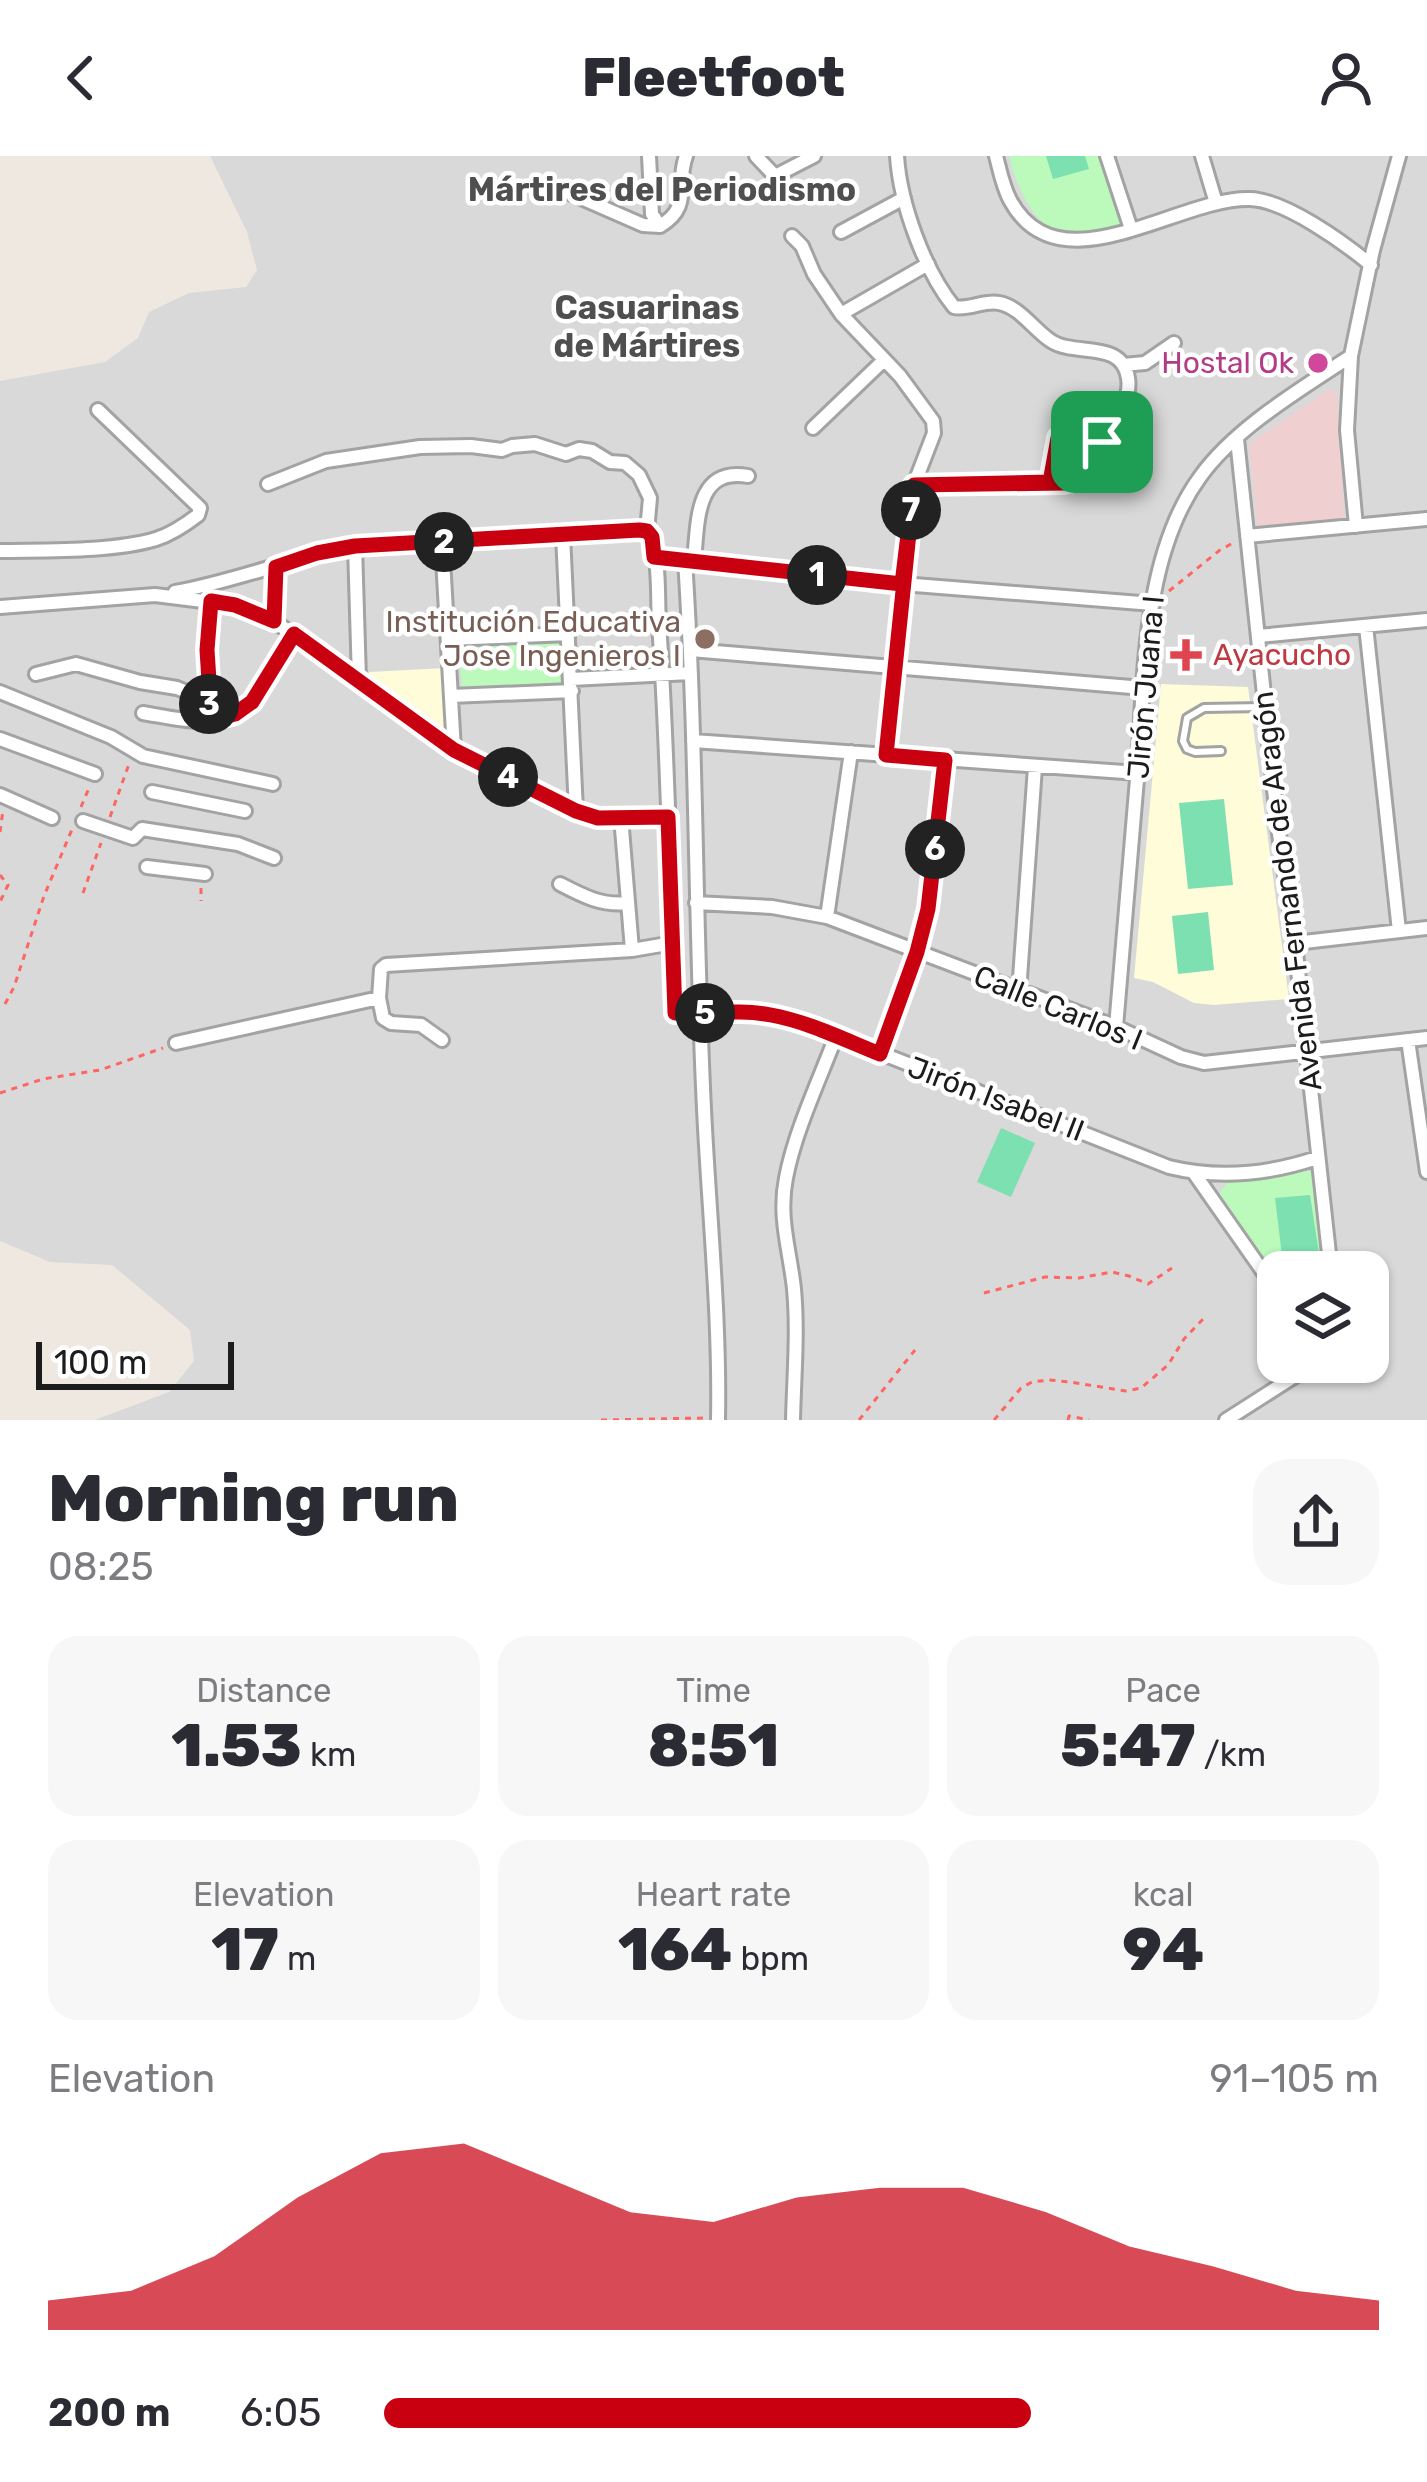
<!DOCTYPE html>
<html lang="en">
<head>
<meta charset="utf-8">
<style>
  :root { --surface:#fff; --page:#f7f7f7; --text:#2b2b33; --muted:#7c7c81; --accent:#c80010 }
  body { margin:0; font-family:Rubik,sans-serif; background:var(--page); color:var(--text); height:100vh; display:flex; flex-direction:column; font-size:45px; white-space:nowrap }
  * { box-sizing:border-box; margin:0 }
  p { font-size:39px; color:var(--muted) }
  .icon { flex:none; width:66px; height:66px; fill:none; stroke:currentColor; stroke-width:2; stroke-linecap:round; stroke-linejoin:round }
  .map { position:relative; height:1264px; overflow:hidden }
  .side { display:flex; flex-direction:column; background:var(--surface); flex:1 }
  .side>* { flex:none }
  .tools { position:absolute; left:1257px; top:1095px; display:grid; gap:24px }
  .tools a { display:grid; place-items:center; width:132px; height:132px; border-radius:24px; background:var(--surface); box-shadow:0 3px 9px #0004; font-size:60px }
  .scale { position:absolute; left:36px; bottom:30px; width:198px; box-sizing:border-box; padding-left:12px; border:6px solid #1c1c1c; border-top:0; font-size:33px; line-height:42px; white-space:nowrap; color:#1c1c1c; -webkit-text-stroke:9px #fff; paint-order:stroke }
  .pin { position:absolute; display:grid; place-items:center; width:102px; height:102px; color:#fff; margin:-51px; border-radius:24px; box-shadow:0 6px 18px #0006 }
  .km { position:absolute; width:60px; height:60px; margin:-30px; border-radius:50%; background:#222; color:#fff; font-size:33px; line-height:60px; text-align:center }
  .round { display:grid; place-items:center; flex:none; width:126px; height:126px; border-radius:36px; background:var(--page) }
  .overview { display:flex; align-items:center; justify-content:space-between; height:204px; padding:0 48px }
  h1 { font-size:66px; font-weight:800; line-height:90px }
  .stats { display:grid; grid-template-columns:repeat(3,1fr); gap:18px; height:204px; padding:12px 48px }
  .stats div { display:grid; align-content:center; border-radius:30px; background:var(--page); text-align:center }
  .stats b { font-size:60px; font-weight:800 }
  .stats small { font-size:33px; font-weight:400 }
  .stats p { font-size:33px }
  .chart { height:336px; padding:24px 48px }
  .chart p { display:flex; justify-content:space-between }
  .chart svg { width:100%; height:216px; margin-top:12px; fill:var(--accent); opacity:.7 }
  ul { padding:0 48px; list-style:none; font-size:39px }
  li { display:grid; grid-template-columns:192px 144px 1fr; align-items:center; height:90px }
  li i { height:30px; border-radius:15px; background:var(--accent) }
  header { display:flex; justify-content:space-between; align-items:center; height:156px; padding:0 48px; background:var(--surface); font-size:54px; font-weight:800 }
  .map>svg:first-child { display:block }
  .residential { fill:#dad9d9; fill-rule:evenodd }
  .commercial { fill:#f0cfd0 }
  .education { fill:#fffcd9 }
  .park { fill:#bbfabb }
  .pitch { fill:#7ce0b1 }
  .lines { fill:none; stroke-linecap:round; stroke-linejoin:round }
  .lane-casing { stroke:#a3a3a3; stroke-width:12 }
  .street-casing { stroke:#a3a3a3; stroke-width:18 }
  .path { stroke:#fd6662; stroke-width:3; stroke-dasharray:6 6; stroke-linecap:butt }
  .lane { stroke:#fff; stroke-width:6 }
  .street { stroke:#fff; stroke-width:12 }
  .route-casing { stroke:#fff; stroke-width:24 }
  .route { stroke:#c80010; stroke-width:15 }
  .hotel-dot { fill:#d1479c; stroke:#fff; stroke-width:4.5 }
  .education-dot { fill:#8d6e63; stroke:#fff; stroke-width:4.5 }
  .health-dot { fill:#e0444e; stroke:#fff; stroke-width:4.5 }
  .labels { text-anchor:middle; stroke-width:9; stroke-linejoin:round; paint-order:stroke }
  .hotel-label { font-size:30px; fill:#b23c85; stroke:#fff; text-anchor:end }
  .education-label { font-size:30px; fill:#785e54; stroke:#fff; text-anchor:end }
  .health-label { font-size:30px; fill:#be3a42; stroke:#fff; text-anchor:start }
  .street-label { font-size:30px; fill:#1c1c1c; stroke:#fff }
  .neighbourhood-label { font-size:33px; font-weight:bold; fill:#4f4f4f; stroke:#fff }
</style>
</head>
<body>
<header><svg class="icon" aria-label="back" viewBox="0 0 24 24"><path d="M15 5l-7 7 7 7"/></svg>Fleetfoot<svg class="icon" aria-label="person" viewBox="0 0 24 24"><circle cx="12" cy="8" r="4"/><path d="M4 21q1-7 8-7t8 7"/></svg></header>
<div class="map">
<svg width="1427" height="1264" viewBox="0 0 1427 1264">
  <rect width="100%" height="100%" fill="#eee8e1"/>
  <path class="residential" d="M210,0H1427V1264H95L169,1236L194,1205L190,1174L112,1109L50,1106L0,1085V225L105,206L138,182L149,156L189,137L246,131L257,114L247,76ZM1278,1116H1368V1206H1278Z"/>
  <path class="commercial" d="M1328,234L1337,236L1344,363L1258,373L1249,288Z"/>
  <path class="education" d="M446,512L450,569L442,578L370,523L369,516Z
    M1161,528L1248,531L1289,843L1214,849L1194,847L1153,826L1134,822Z"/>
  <path class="park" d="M1009,0H1103L1124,67C1114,76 1102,79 1089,78C1080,78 1069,78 1060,76C1031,68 1015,25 1009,0Z
    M568,484V530L462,534L459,488Z
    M1309,1015L1316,1021L1329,1116H1278V1127L1219,1044L1220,1037L1227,1027Z"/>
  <path class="pitch" d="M1046,0H1085L1089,13L1053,23Z
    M1224,643L1233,729L1188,733L1179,647Z
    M1208,756L1214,814L1178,818L1172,760Z
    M1001,972L1035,987L1011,1041L977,1026Z
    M1310,1039L1320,1104L1283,1108L1275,1042Z"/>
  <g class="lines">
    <g class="lane-casing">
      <path id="lane" d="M1221,595L1195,596L1187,593L1183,585L1187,562L1204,552L1263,551"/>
    </g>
    <g class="street-casing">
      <path id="street" d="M649,0L652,58L660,70
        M756,0L775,20L814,0
        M897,0C900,47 924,114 954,151C969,154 984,144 999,147C1020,151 1034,174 1051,185C1075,201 1122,183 1128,222C1131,240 1120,258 1110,273C1099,291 1095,316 1075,326L914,329
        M996,0C1000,15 1003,31 1010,44C1059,135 1178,41 1250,43C1285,44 1343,86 1371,109
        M1107,0L1131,73
        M1202,0L1216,47
        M556,31L643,69L660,70
        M660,70C693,50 675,30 686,0
        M841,76L904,42
        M792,80L802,90L814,118L841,158L900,220L933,265L934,277L914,329L887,599
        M841,158L928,108
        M1123,209L1145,207L1174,187
        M813,272L883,205
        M1237,283L1278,671L1295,787L1331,1116
        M1050,326L1058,282C1074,271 1087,277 1102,286
        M268,328L326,305L420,291L471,290L502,294L512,290L535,288L566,298L579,293L592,295L610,306L625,307L639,319L650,342L647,375C661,399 657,439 659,467C668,596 670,727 675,857C728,858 760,855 812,870L1169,1011C1218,1023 1269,1018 1317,1002
        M1356,370L1347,274L1351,200L1373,94L1399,0
        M563,379L576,655
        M1247,380L1427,363
        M442,386L454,594
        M355,390L359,524
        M0,395C47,394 112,396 156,383C172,378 185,369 198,359L200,352L98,254
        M654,401L902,428L1153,448
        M685,404C697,587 695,770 704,953C709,1057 720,1160 718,1264
        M694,405C698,366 695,311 748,320
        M175,436C236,425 294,401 355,390L647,375
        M0,451L155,439L235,449L274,465L454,594L576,655L598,661H668
        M274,465L276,411
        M1366,470L1399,775
        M1258,480L1427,464
        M448,483L569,478
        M691,494L1143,532
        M36,518L76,508L140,526L177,532L209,545
        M571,523L691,517
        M0,536L111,581L143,600L273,628
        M451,540L572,535
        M210,551L207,494L211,445
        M143,557C161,560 182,565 200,565C252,566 271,516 294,479
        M0,583L95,618
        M693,585L1138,617
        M152,636L245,655
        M0,639L52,662
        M621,661L632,794
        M83,665L133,682L142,673L238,688L274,702
        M147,711L205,718
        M560,728C583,740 602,750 628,747
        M696,747L772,751L827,761L1116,871L1181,901L1204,907L1427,882
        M827,761L851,596
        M1295,787L1427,772
        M1019,836L1035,611
        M1116,871C1123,788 1130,706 1137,623C1145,526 1141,402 1200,321C1235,272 1301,233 1351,200
        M442,884L421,869L391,867L383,862L379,842L381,813L386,809L632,794L673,787
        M1408,884L1427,1016
        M176,887L379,842
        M880,898L917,796L928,753L945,604
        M1194,1017L1278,1137
        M793,1264C794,1220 798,1176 794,1133C790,1095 778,1061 786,1022C795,975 819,925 836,880
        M1226,1264L1317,1206"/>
    </g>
    <path class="path" d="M1169,435L1220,394L1233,387
      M81,651L89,632
      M110,661L129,608
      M0,676L3,654
      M0,719L8,729L0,746
      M201,732V745
      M83,737L101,687
      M5,848L14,831L44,740L73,671
      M0,937L43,923L100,914L163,892
      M984,1137L1045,1121L1079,1122L1112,1116L1129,1120L1148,1128L1172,1112
      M601,1264L704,1262
      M859,1264L915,1194
      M994,1264L1021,1232L1032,1226L1049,1224L1070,1226L1126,1235L1141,1232L1168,1209L1184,1183L1204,1162
      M1068,1264L1069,1260L1089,1264"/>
    <use href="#lane" class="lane"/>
    <use href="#street" class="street"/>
  </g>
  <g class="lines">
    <g class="route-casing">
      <path id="route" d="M1102,286C1093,307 1089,324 1064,327L914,329L902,428L654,401L652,381L647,375L639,374L355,390L317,397L276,411L274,465L235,449L211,445L207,494L211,555L215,563L235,558L252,546L294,478L454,594L576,655L598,662L668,661L675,857C707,858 740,853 771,859C809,866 845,884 880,898L917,796L928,753L945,604L886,599L914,329L1050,326L1058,282C1074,271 1087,277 1102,286"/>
    </g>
    <use href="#route" class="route"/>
  </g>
  <circle class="hotel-dot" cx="1318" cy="207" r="12"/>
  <circle class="education-dot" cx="705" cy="483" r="12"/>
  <path class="health-dot" d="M1180 481h12v12h12v12h-12v12h-12v-12h-12v-12h12z"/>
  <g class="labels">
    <g class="hotel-label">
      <text x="1294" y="217">Hostal Ok</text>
    </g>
    <g class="education-label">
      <text x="681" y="476">Institución Educativa<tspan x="681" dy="34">Jose Ingenieros I</tspan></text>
    </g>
    <g class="health-label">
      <text x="1213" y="509">Ayacucho</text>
    </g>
    <g class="street-label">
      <text transform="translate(1146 531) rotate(-85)" y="10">Jirón Juana I</text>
      <text transform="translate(1287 735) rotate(-97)" y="10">Avenida Fernando de Aragón</text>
      <text transform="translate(1058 852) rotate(22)" y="10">Calle Carlos I</text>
      <text transform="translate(996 943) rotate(21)" y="10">Jirón Isabel II</text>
    </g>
    <g class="neighbourhood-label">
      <text x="662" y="45">Mártires del Periodismo</text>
      <text x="647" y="163">Casuarinas<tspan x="647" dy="38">de Mártires</tspan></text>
    </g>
  </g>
</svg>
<div class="tools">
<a><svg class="icon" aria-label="layers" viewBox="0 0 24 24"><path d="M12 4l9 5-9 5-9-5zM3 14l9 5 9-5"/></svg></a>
</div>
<div class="scale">100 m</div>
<div class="pin" style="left:1102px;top:286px;background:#1e9e55"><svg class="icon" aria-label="arrive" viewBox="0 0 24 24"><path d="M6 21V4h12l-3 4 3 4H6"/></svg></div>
<b class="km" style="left:817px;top:419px">1</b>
<b class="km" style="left:444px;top:386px">2</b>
<b class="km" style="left:209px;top:548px">3</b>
<b class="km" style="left:508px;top:621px">4</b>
<b class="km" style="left:705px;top:857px">5</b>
<b class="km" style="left:935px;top:693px">6</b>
<b class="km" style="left:911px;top:354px">7</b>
</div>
<section class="side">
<div class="overview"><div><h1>Morning run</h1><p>08:25</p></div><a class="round"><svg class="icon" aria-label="share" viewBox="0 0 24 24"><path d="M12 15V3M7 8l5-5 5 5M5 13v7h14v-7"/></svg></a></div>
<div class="stats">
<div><p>Distance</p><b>1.53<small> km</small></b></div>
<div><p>Time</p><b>8:51</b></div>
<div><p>Pace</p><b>5:47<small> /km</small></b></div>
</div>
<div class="stats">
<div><p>Elevation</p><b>17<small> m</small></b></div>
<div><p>Heart rate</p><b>164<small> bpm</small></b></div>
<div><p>kcal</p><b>94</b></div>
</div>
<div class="chart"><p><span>Elevation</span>91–105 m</p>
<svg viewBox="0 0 160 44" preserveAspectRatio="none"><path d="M0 44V38L10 36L20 29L30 17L40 8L50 6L60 13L70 20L80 22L90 17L100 15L110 15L120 20L130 27L140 31L150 36L160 38V44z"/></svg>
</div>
<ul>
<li><b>200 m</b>6:05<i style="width:65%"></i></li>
</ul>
</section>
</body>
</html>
